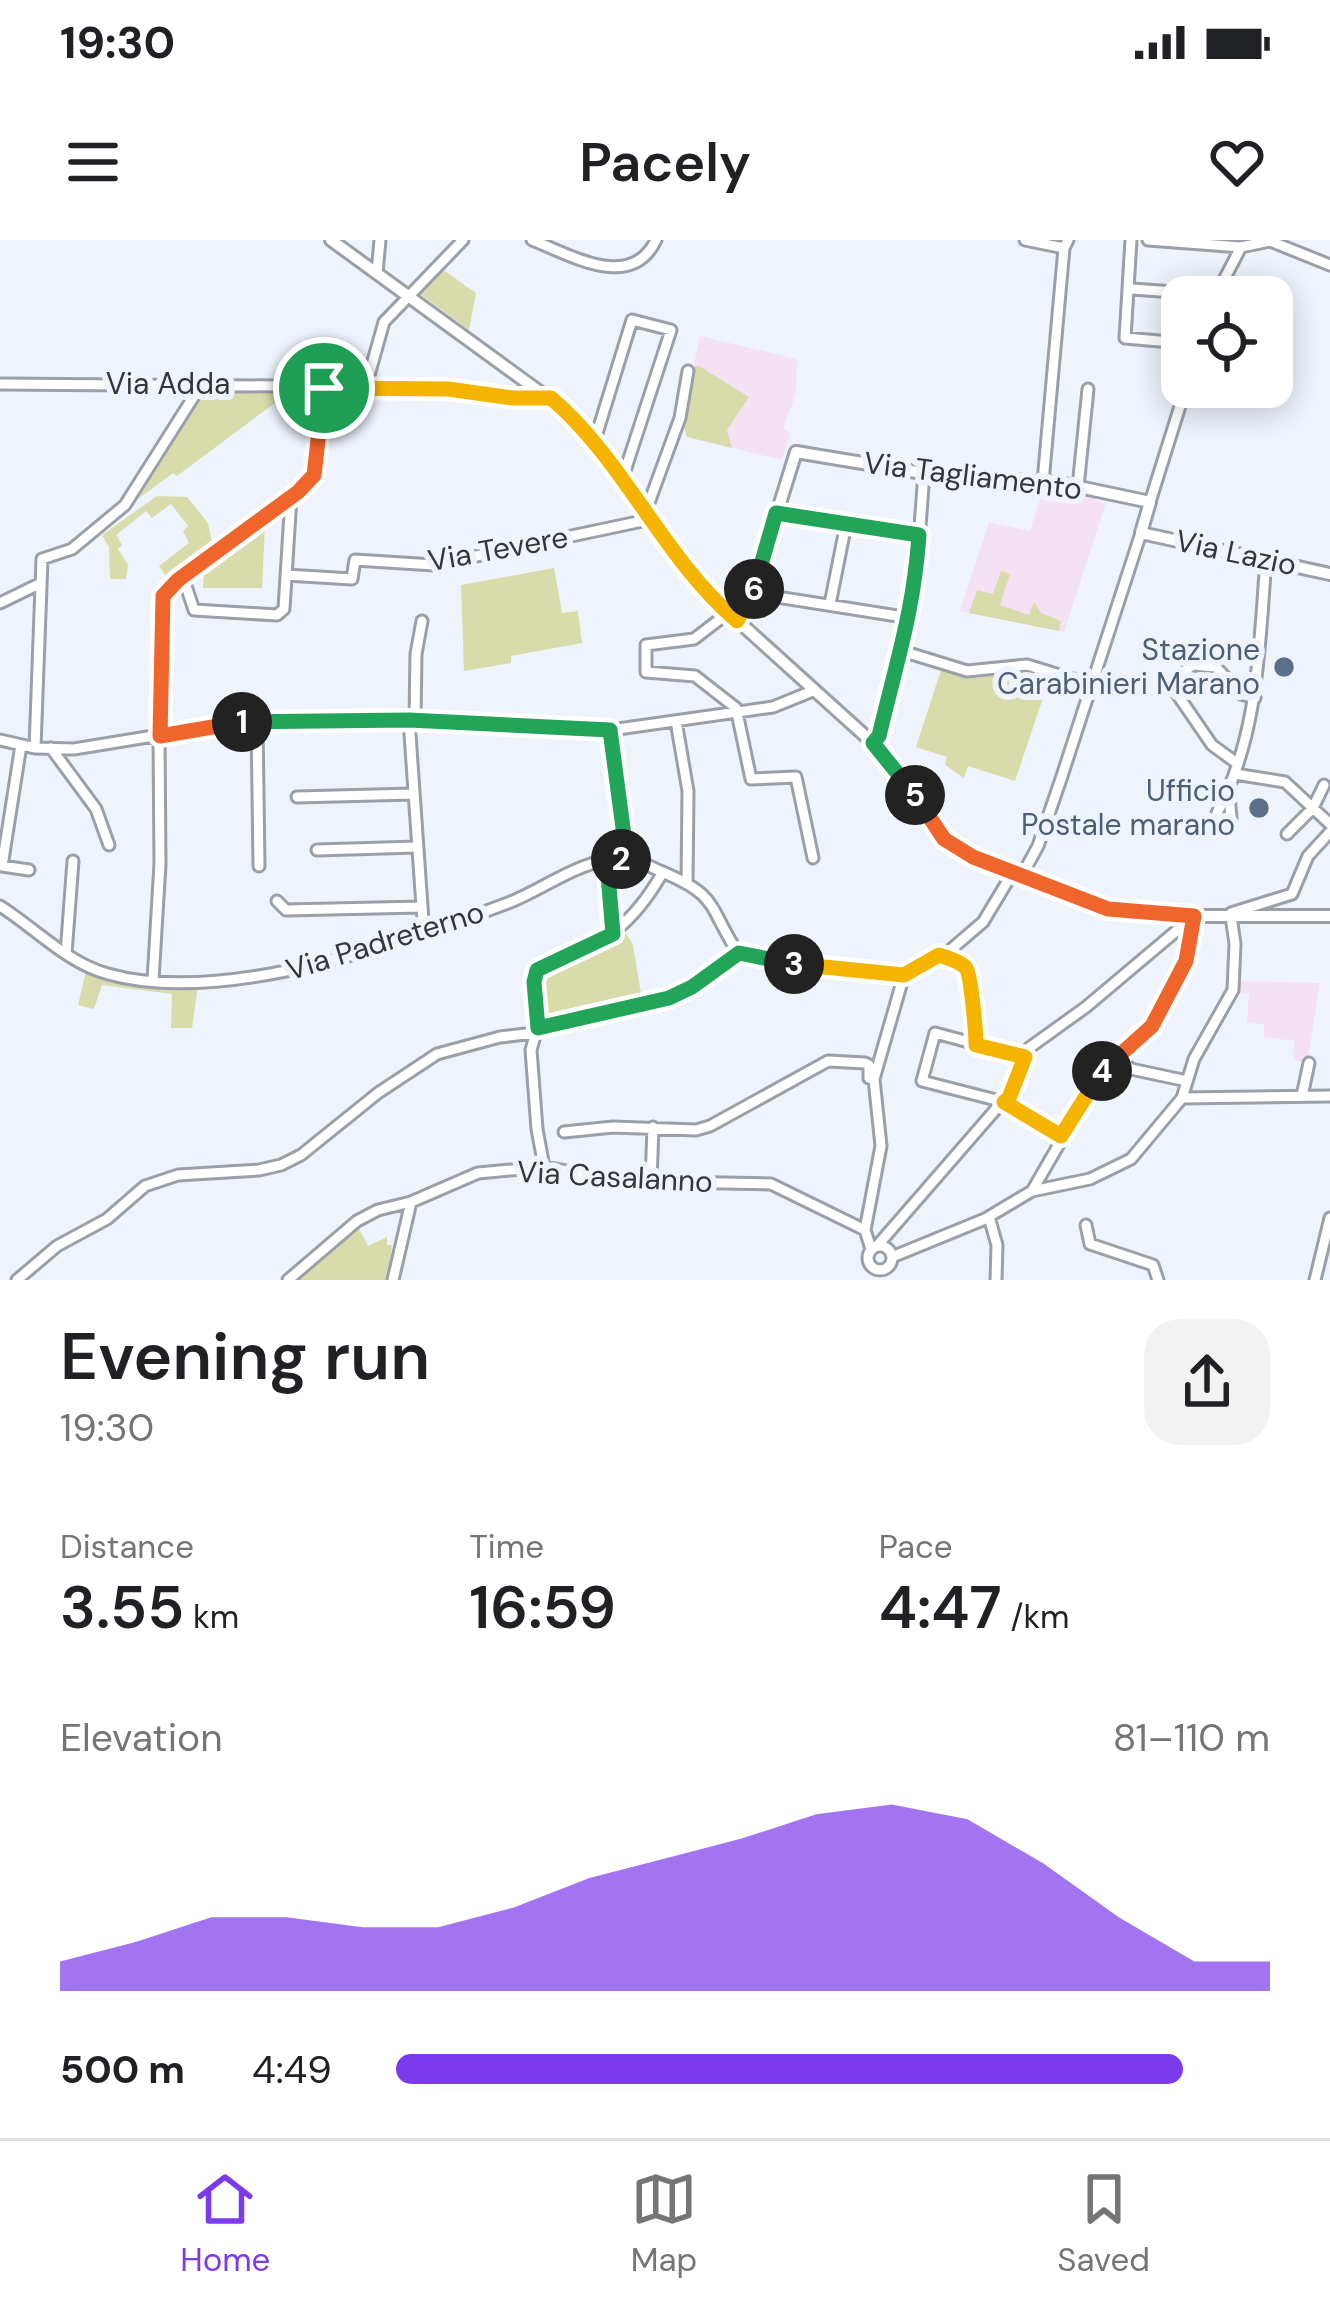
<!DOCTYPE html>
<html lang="en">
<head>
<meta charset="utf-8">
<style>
  :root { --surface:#fff; --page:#f2f2f2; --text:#202124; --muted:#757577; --line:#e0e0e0; --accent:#7c3aed }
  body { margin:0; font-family:"DM Sans",sans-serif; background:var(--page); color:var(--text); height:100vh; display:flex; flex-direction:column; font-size:45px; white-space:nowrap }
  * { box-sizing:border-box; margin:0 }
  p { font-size:39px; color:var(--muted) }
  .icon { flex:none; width:66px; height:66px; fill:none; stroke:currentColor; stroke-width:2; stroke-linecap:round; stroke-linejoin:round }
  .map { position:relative; height:1040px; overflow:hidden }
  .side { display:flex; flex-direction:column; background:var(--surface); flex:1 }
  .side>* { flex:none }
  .fabs { position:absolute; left:1161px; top:36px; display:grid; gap:24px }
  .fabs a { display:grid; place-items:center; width:132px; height:132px; border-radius:24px; background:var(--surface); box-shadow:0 6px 30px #0003; font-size:60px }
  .pin { position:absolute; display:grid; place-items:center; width:102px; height:102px; color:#fff; margin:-51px; border:6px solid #fff; border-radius:50%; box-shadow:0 3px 12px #0007 }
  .km { position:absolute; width:60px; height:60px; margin:-30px; border-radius:50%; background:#222; color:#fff; font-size:33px; line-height:60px; text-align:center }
  .round { display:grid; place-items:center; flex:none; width:126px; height:126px; border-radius:36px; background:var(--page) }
  .summary { display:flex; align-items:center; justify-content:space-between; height:204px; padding:0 60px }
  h1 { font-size:66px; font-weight:600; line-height:90px }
  .stats { display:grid; grid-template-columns:repeat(3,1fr); gap:18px; height:204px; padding:12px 60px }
  .stats div { display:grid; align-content:center }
  .stats b { font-size:60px; font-weight:600 }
  .stats small { font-size:33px; font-weight:400 }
  .stats p { font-size:33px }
  .chart { height:336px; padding:24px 60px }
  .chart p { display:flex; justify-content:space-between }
  .chart svg { width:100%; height:216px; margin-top:12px; fill:var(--accent); opacity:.7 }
  ul { padding:0 60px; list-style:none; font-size:39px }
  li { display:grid; grid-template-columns:192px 144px 1fr; align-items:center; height:90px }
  li i { height:30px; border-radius:15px; background:var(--accent) }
  .status { display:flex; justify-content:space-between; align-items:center; height:84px; padding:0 60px; background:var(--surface); direction:ltr }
  .status svg { height:33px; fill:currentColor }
  header { display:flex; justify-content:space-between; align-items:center; height:156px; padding:0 60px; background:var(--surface); font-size:54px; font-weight:600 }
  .dock { display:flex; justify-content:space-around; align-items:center; height:168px; border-top:3px solid var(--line); background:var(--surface); font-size:33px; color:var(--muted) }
  .dock a { display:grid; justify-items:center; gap:6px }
  .dock .active { color:var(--accent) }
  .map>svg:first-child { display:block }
  .education { fill:#f4e2f4 }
  .green { fill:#d8dcab }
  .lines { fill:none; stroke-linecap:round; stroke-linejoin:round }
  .minor-casing { stroke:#9b9fa8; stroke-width:15 }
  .major-casing { stroke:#9b9fa8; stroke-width:16 }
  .minor { stroke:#fff; stroke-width:9 }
  .major { stroke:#fff; stroke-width:10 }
  .split-1-casing { stroke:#fff; stroke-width:24 }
  .split-2-casing { stroke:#fff; stroke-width:24 }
  .split-3-casing { stroke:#fff; stroke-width:24 }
  .split-4-casing { stroke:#fff; stroke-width:24 }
  .split-5-casing { stroke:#fff; stroke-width:24 }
  .split-6-casing { stroke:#fff; stroke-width:24 }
  .split-7-casing { stroke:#fff; stroke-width:24 }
  .split-1 { stroke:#f0652b; stroke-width:15 }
  .split-2 { stroke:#22a559; stroke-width:15 }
  .split-3 { stroke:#22a559; stroke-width:15 }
  .split-4 { stroke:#f5b400; stroke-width:15 }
  .split-5 { stroke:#f0652b; stroke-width:15 }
  .split-6 { stroke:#22a559; stroke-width:15 }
  .split-7 { stroke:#f5b400; stroke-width:15 }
  .service-dot { fill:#5c6f8a; stroke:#eef3fc; stroke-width:4.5 }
  .labels { text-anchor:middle; stroke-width:12; stroke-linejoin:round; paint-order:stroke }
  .street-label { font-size:30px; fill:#34363a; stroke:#eef3fc }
  .service-label { font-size:30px; fill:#4e5e75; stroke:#eef3fc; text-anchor:end }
</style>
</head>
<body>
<div class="status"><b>19:30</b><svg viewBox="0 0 49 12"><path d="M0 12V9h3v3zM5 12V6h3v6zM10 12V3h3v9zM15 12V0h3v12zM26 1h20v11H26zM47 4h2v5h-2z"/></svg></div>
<header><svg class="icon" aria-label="menu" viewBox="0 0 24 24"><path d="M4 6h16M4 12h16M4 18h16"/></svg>Pacely<svg class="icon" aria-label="heart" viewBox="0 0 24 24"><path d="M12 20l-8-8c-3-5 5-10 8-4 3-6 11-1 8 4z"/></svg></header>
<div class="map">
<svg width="1330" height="1040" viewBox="0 0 1330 1040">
  <rect width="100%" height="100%" fill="#eef3fc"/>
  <path class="education" d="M700,96L797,119L796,153L783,189L790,193L782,220L687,197L682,180Z
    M1043,250L1068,259L1071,251L1096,254L1095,261L1106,263L1064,392L960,371L989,282L1030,291Z
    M1238,741L1320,743L1307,823L1297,821L1292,815L1295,801L1264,797V785L1247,782L1249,754L1237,752Z"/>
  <path class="green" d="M442,29L476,53L469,90L419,53Z
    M699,126L749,157L727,190L732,208L687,197L682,180L693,127Z
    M244,149L287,154L177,236L173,233L138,259L204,150Z
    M157,256L187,257L208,283L212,302L166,336L159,326L189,303L183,291L188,286L171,264L152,278L146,271L116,295L122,305L118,309L128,325L126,339H110L109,307L102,295Z
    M265,285L262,348H203L204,328Z
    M554,328L562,373L578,371L582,403L511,416V423L464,431L461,345Z
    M1001,331L1010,334L1000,365L1029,375L1034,362L1041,373L1061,381L1059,391L969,373L977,350L993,354Z
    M941,430L976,438L1021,432L1049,440L1015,541L968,526L964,538L945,525L947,517L916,507Z
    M626,693L633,705L643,766L546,784L539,742L543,732L610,705Z
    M86,731L124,745H198L192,788H171L172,754L102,745L94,769L78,765Z
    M358,987L368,1006L387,997V1005H392L388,1040H298Z"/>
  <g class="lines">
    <g class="minor-casing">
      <path id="minor" d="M532,0C571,15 631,52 656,0
        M1025,0L1064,8
        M1131,0L1125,98L1182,103
        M1148,0L1241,7
        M377,33L380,0
        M1132,49L1216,55
        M1215,57L1241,7L1270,1L1330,25
        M0,144L407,147L531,160L551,158
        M366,146L384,82L463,0
        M594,203L632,80L671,90L622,240
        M1043,242L1064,8L1068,0
        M1078,247L1088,149
        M1150,262L1186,147
        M646,271L680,178L688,131
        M776,273L846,284
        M286,335L352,339L355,320L434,325L652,279
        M177,340L186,346L194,370L277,375L284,369L291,257
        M752,353L910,378
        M0,363L41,343
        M830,364L846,284L919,295
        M728,373L694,399L646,405V432L695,436L736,468L751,539L796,537L813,618
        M902,411L967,431L1027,425L1092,445
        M409,480L424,695
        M415,480L416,414L422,381
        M676,481L688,551L687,644
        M257,482L259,626
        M611,490L627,618
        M161,496L163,356L177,340L298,252L313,235L324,148
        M0,500L35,508L74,509L239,482L276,481L409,480L611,490L773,467L815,450
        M873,503L879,496L915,354L924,233
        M21,505L2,626L29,630
        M35,508L42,319L72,309L125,265L201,145
        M51,508L96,569L109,605
        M1238,524L1212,505L1177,454C1176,440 1181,432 1193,425L1216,427L1241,454L1255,458
        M1235,534L1285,542L1330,584
        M1229,556L1231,578L1220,585L1217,573C1259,495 1259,406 1266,320
        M297,557L413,554
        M1287,594L1313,568L1324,545
        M317,610L417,607
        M607,623L613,694
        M1021,637L1038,606L1061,539L1141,293
        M277,661L286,670L421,667
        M0,666C35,688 67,723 108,734C221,766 400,704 508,663C543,650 583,617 626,618C636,619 651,627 660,631C720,656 707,665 738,713
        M1231,673L1292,654L1308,616L1330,592
        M738,713L803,726L904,735
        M66,714L73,621
        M939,715L968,731C969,757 977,779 976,805
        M153,740L160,624L159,496
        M539,789L669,758L692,747L738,713
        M1025,817L935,793L922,841L1004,862L1061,896
        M1118,817L1131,829L1187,841
        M1302,856L1309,823
        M1182,858L1330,856
        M564,892L613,887L696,890L710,886L828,821L865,823L869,825V838L874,839
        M544,927L537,889L531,810L540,779L534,736L537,730C601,701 626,696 663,632
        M651,942L653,887
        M1032,951L1099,835L1152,786L1186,721L1193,678
        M989,977L997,1005L996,1040
        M1086,985L1090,1004L1153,1025L1158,1040
        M865,990L881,906L874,839L904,735L923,721L948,712L983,682L1012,634
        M868 1018a12 12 0 1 1 24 0a12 12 0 1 1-24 0Z
        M877,1006L996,869L1009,858L1029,808L1086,767L1194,676
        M892,1017L985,979L1032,951L1090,939L1131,919L1182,858L1194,819L1233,750L1235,704L1231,676
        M17,1040L57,1006L107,979L145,946L178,935L259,930L281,925L301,915L378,853L437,814L500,797L535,793
        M288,1040L357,981L378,970L411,962L478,933L544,927L620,941L771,944L865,990L871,1009
        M393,1040L411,962
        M1315,1040L1330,978"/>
    </g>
    <g class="major-casing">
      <path id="major" d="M331,0L566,171L706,352L873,503L955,608L1021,637L1109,669L1194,676H1330
        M737,381L752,353L796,212L935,235L1060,243L1150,262L1141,293L1330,334"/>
    </g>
    <use href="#minor" class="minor"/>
    <use href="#major" class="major"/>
  </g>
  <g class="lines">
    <g class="split-1-casing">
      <path id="split-1" d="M242,482L160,496L163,356L178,340L298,252L314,235L324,148"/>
    </g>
    <g class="split-2-casing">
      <path id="split-2" d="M242,482L409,480L610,490L627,618L621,619"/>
    </g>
    <g class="split-3-casing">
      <path id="split-3" d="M621,619L607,623L613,694L537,730L534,742L538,788L669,758L692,747L739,713L794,724"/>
    </g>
    <g class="split-4-casing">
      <path id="split-4" d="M794,724L904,735L939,715C947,718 960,721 966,728C971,735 976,792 976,805L1025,817L1009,858L1004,862L1061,896L1102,831"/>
    </g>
    <g class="split-5-casing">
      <path id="split-5" d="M915,555L944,599L973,617L1108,669L1194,676L1186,721L1152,786L1102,831"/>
    </g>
    <g class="split-6-casing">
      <path id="split-6" d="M754,349L776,273L919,295C914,370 896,424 879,496L873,503L915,555"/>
    </g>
    <g class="split-7-casing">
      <path id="split-7" d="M324,148L448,149L513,158H551C625,221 663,318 737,381L754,349"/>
    </g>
    <use href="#split-1" class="split-1"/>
    <use href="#split-2" class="split-2"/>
    <use href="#split-3" class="split-3"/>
    <use href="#split-4" class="split-4"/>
    <use href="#split-5" class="split-5"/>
    <use href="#split-6" class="split-6"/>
    <use href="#split-7" class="split-7"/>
  </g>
  <g class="service-dot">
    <circle cx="1284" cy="427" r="12"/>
    <circle cx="1259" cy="568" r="12"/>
  </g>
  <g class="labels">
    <g class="street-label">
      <text x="168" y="154">Via Adda</text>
      <text transform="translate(973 236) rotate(7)" y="10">Via Tagliamento</text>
      <text transform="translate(498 309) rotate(-10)" y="10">Via Tevere</text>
      <text transform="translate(1236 313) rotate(12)" y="10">Via Lazio</text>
      <text transform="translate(385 701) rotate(-17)" y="10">Via Padreterno</text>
      <text transform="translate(615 937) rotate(3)" y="10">Via Casalanno</text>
    </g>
    <g class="service-label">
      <text x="1260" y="420">Stazione<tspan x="1260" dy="34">Carabinieri Marano</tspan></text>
      <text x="1235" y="561">Ufficio<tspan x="1235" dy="34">Postale marano</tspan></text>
    </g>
  </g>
</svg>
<div class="fabs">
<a><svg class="icon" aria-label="locate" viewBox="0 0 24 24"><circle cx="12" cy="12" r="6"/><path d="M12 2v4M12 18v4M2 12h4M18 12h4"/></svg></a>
</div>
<div class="pin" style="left:324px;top:148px;background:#1e9e55"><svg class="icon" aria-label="arrive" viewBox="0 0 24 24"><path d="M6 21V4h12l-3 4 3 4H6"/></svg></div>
<b class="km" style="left:242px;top:482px">1</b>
<b class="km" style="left:621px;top:619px">2</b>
<b class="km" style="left:794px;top:724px">3</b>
<b class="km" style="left:1102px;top:831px">4</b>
<b class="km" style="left:915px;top:555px">5</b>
<b class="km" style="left:754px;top:349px">6</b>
</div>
<section class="side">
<div class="summary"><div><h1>Evening run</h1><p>19:30</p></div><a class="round"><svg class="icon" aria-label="share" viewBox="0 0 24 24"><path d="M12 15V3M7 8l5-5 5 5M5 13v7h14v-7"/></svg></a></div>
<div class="stats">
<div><p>Distance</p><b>3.55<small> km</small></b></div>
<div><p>Time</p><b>16:59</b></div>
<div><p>Pace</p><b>4:47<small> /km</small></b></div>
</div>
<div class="chart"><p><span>Elevation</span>81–110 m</p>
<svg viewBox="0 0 160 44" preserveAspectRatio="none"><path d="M0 44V38L10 34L20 29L30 29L40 31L50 31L60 27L70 21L80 17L90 13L100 8L110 6L120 9L130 18L140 29L150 38L160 38V44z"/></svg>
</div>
<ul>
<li><b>500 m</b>4:49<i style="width:90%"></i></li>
</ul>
</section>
<nav class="dock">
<a class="active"><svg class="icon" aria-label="home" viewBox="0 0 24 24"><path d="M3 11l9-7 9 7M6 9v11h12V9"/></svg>Home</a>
<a><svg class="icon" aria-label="map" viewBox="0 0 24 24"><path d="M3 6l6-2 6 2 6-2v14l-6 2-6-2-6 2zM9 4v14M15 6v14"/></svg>Map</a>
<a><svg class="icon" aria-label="saved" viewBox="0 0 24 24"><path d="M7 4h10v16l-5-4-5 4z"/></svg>Saved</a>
</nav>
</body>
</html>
